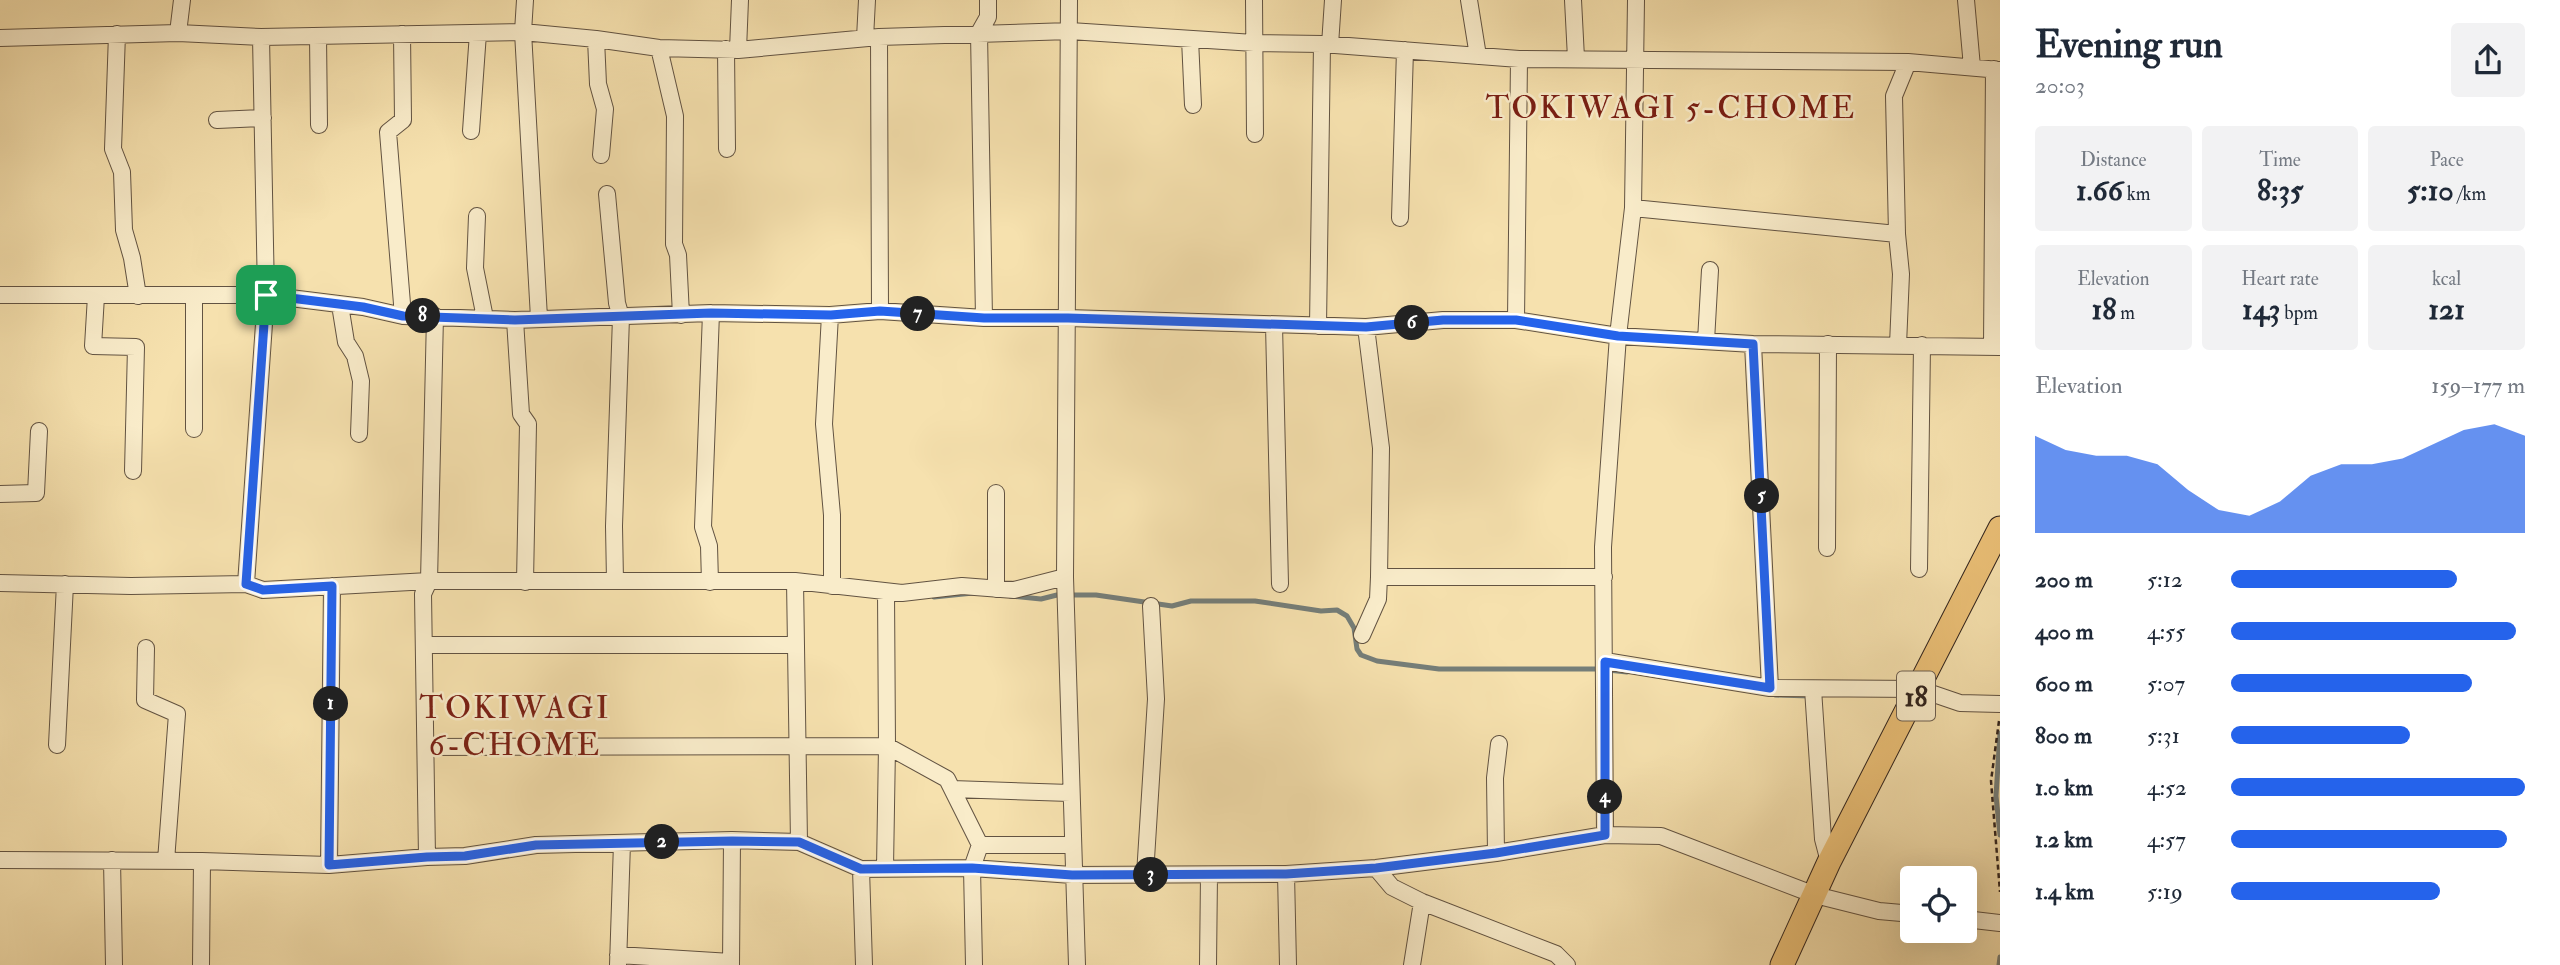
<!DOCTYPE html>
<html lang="en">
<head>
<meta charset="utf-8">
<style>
  :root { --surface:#fff; --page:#f2f2f3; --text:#1f2937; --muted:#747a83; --accent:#2563eb }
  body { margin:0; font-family:"IM FELL Double Pica",serif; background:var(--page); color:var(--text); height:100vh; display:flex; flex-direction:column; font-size:26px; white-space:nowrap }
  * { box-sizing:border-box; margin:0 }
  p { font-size:23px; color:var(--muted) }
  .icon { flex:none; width:38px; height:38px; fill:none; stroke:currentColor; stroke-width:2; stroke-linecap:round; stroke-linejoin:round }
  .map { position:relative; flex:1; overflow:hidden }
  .side { display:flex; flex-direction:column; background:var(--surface); width:560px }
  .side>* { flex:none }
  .tools { position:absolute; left:1900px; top:866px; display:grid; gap:14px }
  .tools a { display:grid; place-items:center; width:77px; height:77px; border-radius:7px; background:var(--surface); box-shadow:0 7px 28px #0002; font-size:35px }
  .pin { position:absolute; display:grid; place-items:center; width:60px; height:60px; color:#fff; margin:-30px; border-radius:14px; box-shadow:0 4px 10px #0006 }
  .km { position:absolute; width:35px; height:35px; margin:-18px; border-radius:50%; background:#222; color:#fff; font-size:19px; line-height:35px; text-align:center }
  .round { display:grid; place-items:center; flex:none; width:74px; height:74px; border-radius:7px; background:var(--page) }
  .head { display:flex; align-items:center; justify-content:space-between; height:119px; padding:0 35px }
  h1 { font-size:38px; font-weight:700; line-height:52px }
  .figures { display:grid; grid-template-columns:repeat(3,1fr); gap:10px; height:119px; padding:7px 35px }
  .figures div { display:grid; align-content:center; border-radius:7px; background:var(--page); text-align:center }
  .figures b { font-size:30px; font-weight:700 }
  .figures small { font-size:19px; font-weight:400 }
  .figures p { font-size:19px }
  .chart { height:196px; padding:14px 35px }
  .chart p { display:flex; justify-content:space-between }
  .chart svg { width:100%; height:126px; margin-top:7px; fill:var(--accent); opacity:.7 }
  ul { padding:0 35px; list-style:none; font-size:23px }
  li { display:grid; grid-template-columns:112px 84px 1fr; align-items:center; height:52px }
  li i { height:18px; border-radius:9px; background:var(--accent) }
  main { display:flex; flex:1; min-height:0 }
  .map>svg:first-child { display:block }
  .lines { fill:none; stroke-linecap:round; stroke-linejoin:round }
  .stream { stroke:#757e79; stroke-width:5 }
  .minor-casing { stroke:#625342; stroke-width:18 }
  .highway-casing { stroke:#31241e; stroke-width:25 }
  .path { stroke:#31241e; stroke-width:2.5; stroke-dasharray:5 3.5; stroke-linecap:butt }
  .minor { stroke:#f9ecca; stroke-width:16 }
  .highway { stroke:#ebc077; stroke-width:23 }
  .route-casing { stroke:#fff; stroke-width:14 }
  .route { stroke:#2563eb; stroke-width:9 }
  .labels { text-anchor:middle; stroke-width:5; stroke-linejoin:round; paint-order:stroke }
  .shield { fill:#f9ecca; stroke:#6d6052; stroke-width:2 }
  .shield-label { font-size:28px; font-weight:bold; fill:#31241e }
  .neighbourhood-label { font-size:32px; letter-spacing:2px; fill:#7a1f14; stroke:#f9ecca }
</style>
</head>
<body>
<main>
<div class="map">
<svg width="2000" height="965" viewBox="0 0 2000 965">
  <rect width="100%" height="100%" fill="#f6e1ae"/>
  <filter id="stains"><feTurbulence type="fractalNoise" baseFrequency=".00286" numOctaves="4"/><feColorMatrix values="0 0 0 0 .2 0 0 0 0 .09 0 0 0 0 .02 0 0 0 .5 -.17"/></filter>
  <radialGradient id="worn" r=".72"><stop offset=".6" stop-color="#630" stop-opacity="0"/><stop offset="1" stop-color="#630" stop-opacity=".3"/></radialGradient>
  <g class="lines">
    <path class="stream" d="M1010,596L1041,599L1057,595H1096L1172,606L1191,601H1255L1321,611L1337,610L1347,616L1354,628L1357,649L1361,655L1377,661L1439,669H1598L1627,672
      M934,597L973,593
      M1775,695L1810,696
      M2000,733L1996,796L2000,835
      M1999,965L2000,957"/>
    <g class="minor-casing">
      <path id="minor" d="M525,0L523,32L539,318
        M1069,0L1065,577L1077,965
        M1254,0L1255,134
        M1469,0L1478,56
        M1573,0L1576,58
        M1966,0L1972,67
        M178,33L182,0
        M117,34L113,149L122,172L124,230L132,258L138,296
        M402,34L403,120L388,132L403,316
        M318,36L319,125
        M879,37L880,311
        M0,38L178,33L261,37L523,32L596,39L659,48L738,50L879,37L1070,31L1254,43L1322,44L1519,59L1908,62L2000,70
        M865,38L867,0
        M596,39L598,84L605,109L601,155
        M1190,39L1193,105
        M1330,45L1333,0
        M659,48L675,116L674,244L678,255L681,315
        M726,49L727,149
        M738,50L740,0
        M217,120L263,118
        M471,131L478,33
        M607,194L617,303L621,317L614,526L615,581
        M1633,208L1897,234
        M477,216L475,268L485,318
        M1400,218L1405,50
        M0,295H266L363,307L403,316L515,320L711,313L830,315L880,311L984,318H1068L1366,327L1443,320H1516L1618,336L1753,344L2000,347
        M96,296L93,346L136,347L133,471
        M194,296V429
        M340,305L346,342L355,356L361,381L359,434
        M830,315L824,424L832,515V586
        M984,318L979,33L988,17V0
        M515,320L521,414L528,424L525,582
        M1516,320L1519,59
        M1274,325L1280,584
        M1318,326L1322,44
        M1366,327L1381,448L1379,577H1604
        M1706,341L1710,270
        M1753,344L1770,688
        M1898,345L1901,274L1897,234L1894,96L1908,62
        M1992,347L1994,69
        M0,494L36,493L39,431
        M1827,548L1828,344
        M1919,569L1922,345
        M795,581L799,842
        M710,582L709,546L703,527L711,313
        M0,583L131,586L246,584L266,295L261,37
        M246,584L263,590L429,581H795L902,593L962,586L1014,590L1065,577
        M996,589V493
        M1362,635L1378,599L1379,577
        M424,645H796
        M146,648L145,700L177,714L166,861
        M1605,661L1770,688L1919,689L1960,703L2000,704
        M1813,689L1823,839L1829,862
        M57,745L65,584
        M426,747L887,746L947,779L980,845L972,868L974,965
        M952,789L1070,793
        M1605,835L1603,547L1618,336L1633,208L1636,0
        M980,845H1071
        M1496,853L1495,778L1499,744
        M427,857L423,594L429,581L435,316
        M0,860L202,861L329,865L427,857L465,856L536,845L732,840L799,842L861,869L972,868L1072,875L1286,874L1376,868L1496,853L1605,835L1661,836L1815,895L1879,911L1913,914
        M112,860L114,965
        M329,865L332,586
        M885,868L887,746L886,592
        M1376,868L1392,887L1422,902L1556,954L1567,965
        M861,869L864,965
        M1286,874L1288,965
        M1145,875L1156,699L1151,606
        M1965,919L2000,923
        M618,955L731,962
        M201,965L202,861
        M618,965L622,843
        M731,965L732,840
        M1208,965L1209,875
        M1412,965L1422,902"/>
    </g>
    <g class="highway-casing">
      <path id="highway" d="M1782,965L1829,862L2000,528"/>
    </g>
    <path class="path" d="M1999,721L1991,781L2000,892"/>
    <use href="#minor" class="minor"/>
    <use href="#highway" class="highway"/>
  </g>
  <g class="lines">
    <g class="route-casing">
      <path id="route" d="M266,295L363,307L403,316L515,320L711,313L831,315L880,311L984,318H1068L1366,327L1443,320H1516L1618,336L1753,344L1770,688L1605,662V835L1496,853L1376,868L1286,874L1072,875L972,868L861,869L799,842L732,841L536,845L465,856L427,857L329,865L332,586L263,590L246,584Z"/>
    </g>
    <use href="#route" class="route"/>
  </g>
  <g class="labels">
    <rect class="shield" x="1897" y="671.5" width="38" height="49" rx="5"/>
    <g class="shield-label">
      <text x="1916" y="706">18</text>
    </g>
    <g class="neighbourhood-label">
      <text x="1671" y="118">TOKIWAGI 5-CHOME</text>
      <text x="515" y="718">TOKIWAGI<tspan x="515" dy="37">6-CHOME</tspan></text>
    </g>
  </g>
  <rect width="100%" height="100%" filter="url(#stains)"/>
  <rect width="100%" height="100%" fill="url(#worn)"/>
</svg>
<div class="tools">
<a><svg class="icon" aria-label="locate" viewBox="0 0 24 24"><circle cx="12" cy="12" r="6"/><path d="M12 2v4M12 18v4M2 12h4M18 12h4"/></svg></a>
</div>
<div class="pin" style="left:266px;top:295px;background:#1e9e55"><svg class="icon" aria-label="arrive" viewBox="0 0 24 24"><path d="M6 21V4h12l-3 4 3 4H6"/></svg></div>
<b class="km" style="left:331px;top:704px">1</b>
<b class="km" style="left:662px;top:842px">2</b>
<b class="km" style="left:1151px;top:875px">3</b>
<b class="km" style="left:1605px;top:797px">4</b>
<b class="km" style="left:1762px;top:496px">5</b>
<b class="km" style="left:1412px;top:323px">6</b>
<b class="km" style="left:918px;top:314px">7</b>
<b class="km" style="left:423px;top:316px">8</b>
</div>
<section class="side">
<div class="head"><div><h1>Evening run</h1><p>20:03</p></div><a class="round"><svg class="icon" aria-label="share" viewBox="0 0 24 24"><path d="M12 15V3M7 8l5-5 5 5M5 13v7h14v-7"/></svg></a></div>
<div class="figures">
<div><p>Distance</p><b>1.66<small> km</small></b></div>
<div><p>Time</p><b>8:35</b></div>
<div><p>Pace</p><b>5:10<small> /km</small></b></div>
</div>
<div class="figures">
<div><p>Elevation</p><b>18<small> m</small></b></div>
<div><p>Heart rate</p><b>143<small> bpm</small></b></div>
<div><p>kcal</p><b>121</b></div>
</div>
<div class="chart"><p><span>Elevation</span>159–177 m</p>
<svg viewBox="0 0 160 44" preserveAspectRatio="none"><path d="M0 44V10L10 15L20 17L30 17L40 20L50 29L60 36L70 38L80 33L90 24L100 20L110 20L120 18L130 13L140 8L150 6L160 10V44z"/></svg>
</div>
<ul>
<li><b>200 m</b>5:12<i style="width:77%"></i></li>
<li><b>400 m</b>4:55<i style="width:97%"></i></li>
<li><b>600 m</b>5:07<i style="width:82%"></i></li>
<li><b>800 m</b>5:31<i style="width:61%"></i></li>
<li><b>1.0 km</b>4:52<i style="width:100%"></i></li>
<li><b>1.2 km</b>4:57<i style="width:94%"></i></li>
<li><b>1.4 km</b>5:19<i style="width:71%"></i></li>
</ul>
</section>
</main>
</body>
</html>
